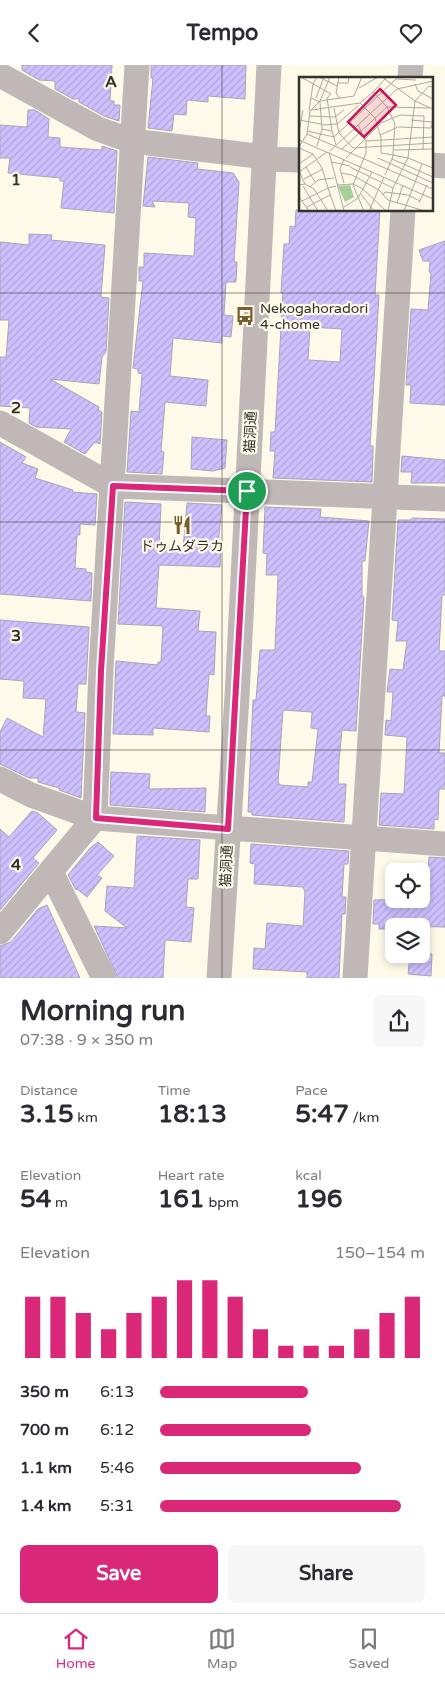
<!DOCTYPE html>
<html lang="en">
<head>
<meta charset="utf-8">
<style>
  :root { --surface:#fff; --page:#f7f7f7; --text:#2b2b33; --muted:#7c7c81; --line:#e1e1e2; --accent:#db2777 }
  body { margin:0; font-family:"Varela Round","Noto Sans JP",sans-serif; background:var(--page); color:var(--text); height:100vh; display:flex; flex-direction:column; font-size:19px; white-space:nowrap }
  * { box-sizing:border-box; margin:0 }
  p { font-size:16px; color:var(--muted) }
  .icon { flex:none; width:28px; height:28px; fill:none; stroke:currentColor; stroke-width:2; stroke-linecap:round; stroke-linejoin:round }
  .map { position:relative; height:913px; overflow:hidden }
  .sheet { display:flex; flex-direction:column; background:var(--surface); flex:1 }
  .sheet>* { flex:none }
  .controls { position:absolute; left:385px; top:798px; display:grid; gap:10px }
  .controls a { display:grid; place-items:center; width:45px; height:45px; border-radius:8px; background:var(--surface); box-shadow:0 2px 8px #0003; font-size:25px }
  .pin { position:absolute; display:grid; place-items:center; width:42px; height:42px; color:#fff; margin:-21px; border:2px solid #fff; border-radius:50%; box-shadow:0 1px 5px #0007 }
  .round { display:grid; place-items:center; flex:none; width:52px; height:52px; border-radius:8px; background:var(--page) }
  .headline { display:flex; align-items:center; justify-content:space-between; height:85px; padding:0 20px }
  h1 { font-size:28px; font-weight:800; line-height:38px }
  .stats { display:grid; grid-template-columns:repeat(3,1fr); gap:8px; height:85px; padding:5px 20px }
  .stats div { display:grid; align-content:center }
  .stats b { font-size:25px; font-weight:800 }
  .stats small { font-size:14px; font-weight:400 }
  .stats p { font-size:14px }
  .chart { height:140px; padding:10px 20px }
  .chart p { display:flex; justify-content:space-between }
  .chart svg { width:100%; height:90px; margin-top:5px; stroke:var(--accent); stroke-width:6 }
  .primary-button { display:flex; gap:10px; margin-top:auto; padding:10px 20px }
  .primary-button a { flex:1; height:58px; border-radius:8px; background:var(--accent); color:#fff; font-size:20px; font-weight:800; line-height:58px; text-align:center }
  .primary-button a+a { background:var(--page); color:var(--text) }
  ul { padding:0 20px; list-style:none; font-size:16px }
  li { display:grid; grid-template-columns:80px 60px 1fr; align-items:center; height:38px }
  li i { height:12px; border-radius:6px; background:var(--accent) }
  header { display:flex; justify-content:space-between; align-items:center; height:65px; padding:0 20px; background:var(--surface); font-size:22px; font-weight:800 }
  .menu { display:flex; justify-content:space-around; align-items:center; height:70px; border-top:1px solid var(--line); background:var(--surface); font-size:14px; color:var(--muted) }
  .menu a { display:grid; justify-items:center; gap:2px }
  .menu .on { color:var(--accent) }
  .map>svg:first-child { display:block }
  .building { fill:url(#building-hatch); stroke:#a7a5b3; fill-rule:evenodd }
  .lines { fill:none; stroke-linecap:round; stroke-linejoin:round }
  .minor { stroke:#c0b8b6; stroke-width:25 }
  .route-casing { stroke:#fff; stroke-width:10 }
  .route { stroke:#db2777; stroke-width:6 }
  .grid { fill:none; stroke:#34322c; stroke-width:1; stroke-opacity:0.55 }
  .labels { text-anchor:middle; stroke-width:4.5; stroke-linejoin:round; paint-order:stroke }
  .poi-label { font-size:14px; fill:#34322c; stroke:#fff9ea; text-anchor:start }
  .street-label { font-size:14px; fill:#34322c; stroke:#fff9ea }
  .inset-road { fill:none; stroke:#aea99e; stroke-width:1 }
  .view { fill:#c2185b; fill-opacity:0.15; stroke:#c2185b; stroke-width:2.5 }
  .inset-edge { fill:none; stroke:#34322c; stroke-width:2.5 }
  .grid-label { font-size:16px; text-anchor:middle; font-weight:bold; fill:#34322c; stroke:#fff9ea; stroke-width:4.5; stroke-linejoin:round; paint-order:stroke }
</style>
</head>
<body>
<header><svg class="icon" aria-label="back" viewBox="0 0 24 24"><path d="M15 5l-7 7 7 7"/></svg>Tempo<svg class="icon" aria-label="heart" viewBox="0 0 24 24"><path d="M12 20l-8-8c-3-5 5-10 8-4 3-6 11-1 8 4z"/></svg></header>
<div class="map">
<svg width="445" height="913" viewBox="0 0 445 913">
  <defs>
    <pattern id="building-hatch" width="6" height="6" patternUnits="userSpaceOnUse" patternTransform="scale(1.25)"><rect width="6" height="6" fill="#cdc0fe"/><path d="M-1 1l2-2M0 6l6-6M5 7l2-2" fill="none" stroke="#b1a5da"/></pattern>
  </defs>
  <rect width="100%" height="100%" fill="#fff9ea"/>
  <path class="building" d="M22,0H112L110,36H114V40H120L119,56L104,51L79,37V34H73L55,24V16L39,15L22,5Z
    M151,0H246L245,34L208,31V37L187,35L186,50L174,49L172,66L148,63L153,13H151Z
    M28,45H35L49,54L48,72L60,73V82L102,85V81L117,86L114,148L61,143L64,116H60V113L8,108L10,93H0V60L27,62Z
    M148,92L198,98L197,104L233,108L239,117L234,197H237L236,217H226L224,250L233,251L231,272L222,271V278L173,273L170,311L208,315L206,341L165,337L161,386L164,387L162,409L127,407L131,346L139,347L142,309L138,308V304L133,303L143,216H139V202H144V188L194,191L196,153L188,152L189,138L152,136L155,142L143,141Z
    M296,145H380L375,230H379L370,381H373V389L372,417L273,413L275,386H270L271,367H275L283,228H281L284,179H289L290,161L295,162ZM310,262L342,264L340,297L308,295Z
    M29,169L52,170L51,175L105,180L101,232L109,233L106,287L102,292L99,319L50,314L99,342L98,345L102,347L100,379L95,377L85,389L64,377L71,364L36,362L29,358L30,343L0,341V292H6L9,255H0V177L29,180Z
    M445,176V340L410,338L411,320H406L411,244L428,245L431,208L429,207L430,196H423L419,185Z
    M192,372L227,375L225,403L213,406L191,404Z
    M0,377L26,392L22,398L38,404L35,413L73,425L72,427L97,429L95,460L80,459V470H77L75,503L86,504V507L92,508L91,536L0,529Z
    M402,391L445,395V418H411L412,407H401Z
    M125,437L161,439L159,482L183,484L187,438L222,440L218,481H221L220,502L159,500L156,543L200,546L198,566L216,567L214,610L209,609L206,651H210L209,667L153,663V670L113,669L116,596L158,600V597H161L163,561L118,559Z
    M265,442L321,444L320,452L369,456L365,496H362V531L364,532L356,666L342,665L339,696L338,719H346L344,757L252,750V747H248L253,635H256L260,585H275L278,510H266L267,489L263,488ZM283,645L312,647L311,663L318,664L312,717H308V722L280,720L278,717Z
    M412,453L445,454V530H442L439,586H445V631H442L439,688H445V724H439L438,755L434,754V764L379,760L381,728L404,729L407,672L385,670L386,655L391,656L393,627H387L390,604L403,605L407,576H396L398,556L392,555L398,455H411Z
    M0,555L89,562L86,619H78L76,647L85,648L81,733L59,725V723L38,717V713H29L0,699V667L7,653L43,672L46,634L23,633L24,616L0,614Z
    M111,707L150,709L149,724L206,723L205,745V747L110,740Z
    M32,746L38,748L57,765L33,793L39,798L0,845V764L9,772Z
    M137,771L200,775L198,814H188L186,842L194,843L191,877L165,875L163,913H118L94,861L127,863L105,846L107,821L134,823Z
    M98,777L114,791L97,810L102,813L87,832L77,824L76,825L68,810L90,783Z
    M251,779L349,786L348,799H344L342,832H346L345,849H342L339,913H307V907L253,904L254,883L265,884L267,858L303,861L305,827L303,822L254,819L255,799L250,798Z
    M429,792L445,793V862L394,861V864H379V859H373L374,835L421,834V808H428Z
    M47,840L80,913H0V881L11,877L38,844Z
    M410,889H432L431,911L408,909Z"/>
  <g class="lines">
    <path class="minor" d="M0,10L98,64L132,76L265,92
      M410,14L411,0
      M264,94L300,95
      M431,100L445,101
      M0,358L113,421L445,434
      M0,714L31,730L95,753L445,779
      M51,807L104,913
      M0,867L95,753L101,605L137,0
      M219,913L237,631L269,0
      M355,913L403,145"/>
  </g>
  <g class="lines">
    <g class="route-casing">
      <path id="route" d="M113,421L247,426L228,764L96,753L101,606Z"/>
    </g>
    <use href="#route" class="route"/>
  </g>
  <path class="grid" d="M222,0V913M0,228H445M0,457H445M0,685H445"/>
  <defs>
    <g id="bus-bare" transform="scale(1.5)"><path d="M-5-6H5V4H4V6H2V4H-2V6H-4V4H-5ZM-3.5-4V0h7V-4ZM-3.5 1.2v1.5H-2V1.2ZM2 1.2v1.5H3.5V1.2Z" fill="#785e2f" stroke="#fff9ea" stroke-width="2.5" paint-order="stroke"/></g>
    <g id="restaurant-bare" transform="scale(1.5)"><path d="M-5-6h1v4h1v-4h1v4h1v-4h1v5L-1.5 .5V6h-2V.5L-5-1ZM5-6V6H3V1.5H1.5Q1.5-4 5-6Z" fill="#785e2f" stroke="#fff9ea" stroke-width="2.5" paint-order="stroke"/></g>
  </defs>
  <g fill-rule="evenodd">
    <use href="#bus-bare" x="245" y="251"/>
    <use href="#restaurant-bare" x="182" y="460"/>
  </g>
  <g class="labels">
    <g class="poi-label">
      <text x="260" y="248">Nekogahoradori<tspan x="260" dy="16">4-chome</tspan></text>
      <text x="182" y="486" text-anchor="middle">ドゥムダラカ</text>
    </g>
    <g class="street-label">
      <text transform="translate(250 367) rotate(-87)" y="5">猫洞通</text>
      <text transform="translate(226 801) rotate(-87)" y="5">猫洞通</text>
    </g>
  </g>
  <g transform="translate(299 12)">
    <rect width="134" height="134" fill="#fff9ea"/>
    <path d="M51,108L55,120L46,125L39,109Z" fill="#a7cf98"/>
    <path class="inset-road" d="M2,0L32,17L28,21L33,54M20,0L38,9M40,0L37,16L41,22M83,0L116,24L109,81L134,91M39,6H49L50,0M116,7L119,14L134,22M134,10L130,9L116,24L134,32M60,11L79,0M74,15L88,0M12,21L21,25L23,52L18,69M17,21L25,0M21,24L55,19L63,0M35,31L40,56L54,71M12,33L61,26M10,34L14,7L18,0M10,39L36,40L45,33M0,43L22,47M112,43L133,45M23,48L38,47L60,28M59,48L67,64V76L54,108L65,134M23,52L33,54L37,68M8,54L35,60M0,55L4,33M8,57L134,112M81,58L99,50L132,51L134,43M35,60L97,2L117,3M0,63L134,122M67,64L134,60M0,70L8,57L11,34L21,24L31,0M0,71L14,77L23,91L29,111L3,124M54,71L134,66M43,72L88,30L131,31M95,73L134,72M31,74L98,12L134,4M30,75L45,134M47,81L82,46L101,38L125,39L124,72M79,81L134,106M93,82L134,100M33,85L51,89M0,87L14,77M7,90L16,105M51,90L94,111M0,94L6,107L0,108M0,95L28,75M42,96L53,98L80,113L89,123L126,134M86,98L93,82L94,78V76L96,47L88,30L74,15L61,26L76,41L82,61V76L94,78L109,81L94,111L89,134M5,102L24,92M45,106L41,92L45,82M6,107L15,112L29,134M38,108L54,107L64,112L87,134M4,109L19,134M37,109L29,111L37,134M11,110L19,103L35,101M62,117L75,134M84,118L86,115L109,118L121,124M0,120L10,134M98,126L104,108M120,126L128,108M8,130L31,118M45,130L59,121L73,95M70,134L85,100M105,134L123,87"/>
    <path class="view" d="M81,12L97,28L65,60L49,45Z"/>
    <rect width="134" height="134" class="inset-edge"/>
  </g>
  <g class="grid-label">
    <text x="111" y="22">A</text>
    <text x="16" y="120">1</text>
    <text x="16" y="348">2</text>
    <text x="16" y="576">3</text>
    <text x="16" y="805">4</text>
  </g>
</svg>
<div class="controls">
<a><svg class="icon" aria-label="locate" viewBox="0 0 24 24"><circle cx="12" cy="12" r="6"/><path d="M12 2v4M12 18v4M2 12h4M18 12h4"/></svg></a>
<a><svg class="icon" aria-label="layers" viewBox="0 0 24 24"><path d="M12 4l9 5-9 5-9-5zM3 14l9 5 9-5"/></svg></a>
</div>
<div class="pin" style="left:247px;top:426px;background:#1e9e55"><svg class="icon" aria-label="arrive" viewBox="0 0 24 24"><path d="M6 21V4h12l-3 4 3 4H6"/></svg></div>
</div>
<section class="sheet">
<div class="headline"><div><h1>Morning run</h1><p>07:38 · 9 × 350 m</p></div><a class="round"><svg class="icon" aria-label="share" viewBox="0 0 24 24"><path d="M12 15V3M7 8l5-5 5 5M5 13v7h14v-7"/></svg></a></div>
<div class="stats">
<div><p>Distance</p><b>3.15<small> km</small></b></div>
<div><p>Time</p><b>18:13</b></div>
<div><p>Pace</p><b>5:47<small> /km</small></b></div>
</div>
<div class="stats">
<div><p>Elevation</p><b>54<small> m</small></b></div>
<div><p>Heart rate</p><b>161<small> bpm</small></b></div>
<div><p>kcal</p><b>196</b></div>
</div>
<div class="chart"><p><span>Elevation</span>150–154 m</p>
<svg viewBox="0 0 160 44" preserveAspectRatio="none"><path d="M5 44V14M15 44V14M25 44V22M35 44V30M45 44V22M55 44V14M65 44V6M75 44V6M85 44V14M95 44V30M105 44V38M115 44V38M125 44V38M135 44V30M145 44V22M155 44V14"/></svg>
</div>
<ul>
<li><b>350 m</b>6:13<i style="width:56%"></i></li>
<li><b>700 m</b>6:12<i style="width:57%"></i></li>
<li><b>1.1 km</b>5:46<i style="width:76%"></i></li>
<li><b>1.4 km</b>5:31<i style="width:91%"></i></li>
</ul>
<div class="primary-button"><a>Save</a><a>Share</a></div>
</section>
<nav class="menu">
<a class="on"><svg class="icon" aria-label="home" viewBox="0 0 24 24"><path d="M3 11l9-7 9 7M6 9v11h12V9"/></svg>Home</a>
<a><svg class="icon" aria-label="map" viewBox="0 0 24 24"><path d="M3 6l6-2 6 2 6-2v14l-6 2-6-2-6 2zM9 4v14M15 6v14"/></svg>Map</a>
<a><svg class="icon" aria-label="saved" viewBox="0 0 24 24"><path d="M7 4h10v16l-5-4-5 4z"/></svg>Saved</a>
</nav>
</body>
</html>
